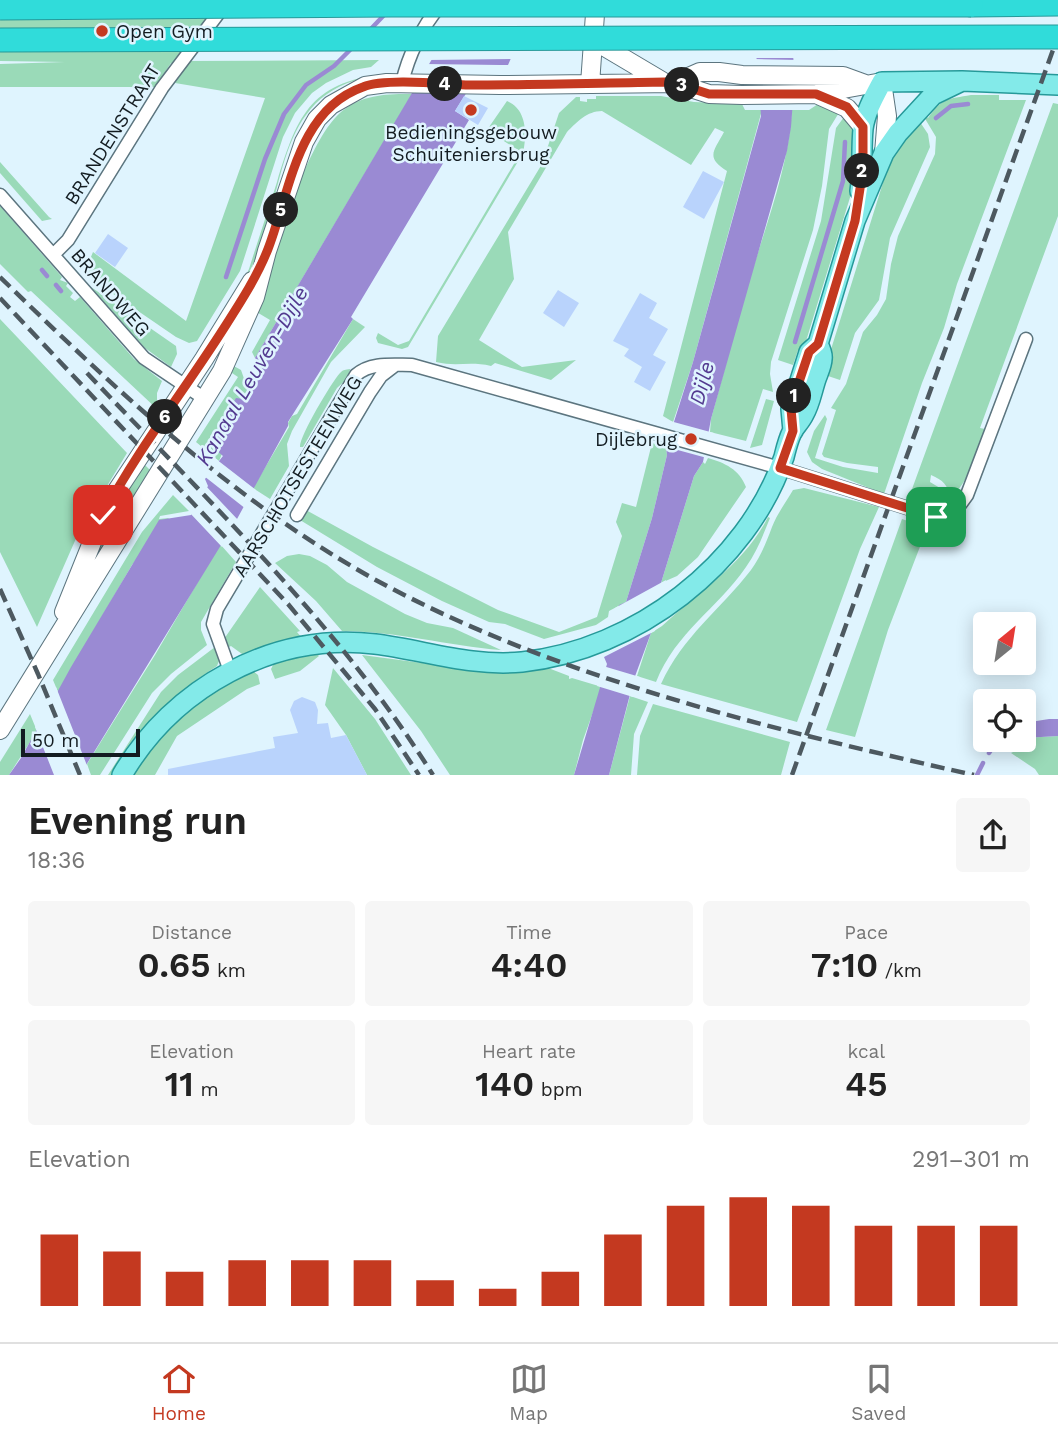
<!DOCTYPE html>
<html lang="en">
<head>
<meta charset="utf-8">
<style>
  :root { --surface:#fff; --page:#f6f6f6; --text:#222; --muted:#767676; --line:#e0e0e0; --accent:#c43920 }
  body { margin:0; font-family:"Work Sans",sans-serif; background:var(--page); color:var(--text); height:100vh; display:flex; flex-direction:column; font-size:26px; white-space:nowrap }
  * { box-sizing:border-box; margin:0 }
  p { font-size:23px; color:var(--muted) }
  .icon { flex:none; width:38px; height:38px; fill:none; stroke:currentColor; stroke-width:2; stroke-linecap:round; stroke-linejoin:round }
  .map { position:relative; height:775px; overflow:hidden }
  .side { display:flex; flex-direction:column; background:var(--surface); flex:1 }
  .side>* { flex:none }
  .needle { width:46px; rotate:30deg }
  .buttons { position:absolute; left:973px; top:612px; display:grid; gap:14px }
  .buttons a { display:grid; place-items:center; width:63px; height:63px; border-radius:7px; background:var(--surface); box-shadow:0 4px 18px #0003; font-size:35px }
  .scale { position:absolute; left:21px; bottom:18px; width:119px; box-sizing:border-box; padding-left:7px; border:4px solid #131c21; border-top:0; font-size:19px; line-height:24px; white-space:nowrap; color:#131c21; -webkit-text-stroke:5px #dff4fe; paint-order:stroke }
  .pin { position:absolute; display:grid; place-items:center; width:60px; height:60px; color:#fff; margin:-30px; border-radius:14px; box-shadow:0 4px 10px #0006 }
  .km { position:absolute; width:35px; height:35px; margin:-18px; border-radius:50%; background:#222; color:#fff; font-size:19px; line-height:35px; text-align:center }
  .round { display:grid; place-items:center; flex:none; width:74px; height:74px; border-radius:7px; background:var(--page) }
  .summary { display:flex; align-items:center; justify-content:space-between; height:119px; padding:0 28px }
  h1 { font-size:38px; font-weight:600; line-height:52px }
  .figures { display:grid; grid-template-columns:repeat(3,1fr); gap:10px; height:119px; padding:7px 28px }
  .figures div { display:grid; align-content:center; border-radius:7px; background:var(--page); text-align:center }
  .figures b { font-size:35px; font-weight:600 }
  .figures small { font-size:19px; font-weight:400 }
  .figures p { font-size:19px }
  .chart { height:196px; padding:14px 28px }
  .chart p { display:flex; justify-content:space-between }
  .chart svg { width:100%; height:126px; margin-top:7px; stroke:var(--accent); stroke-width:6 }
  .menu { display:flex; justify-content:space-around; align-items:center; height:98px; border-top:2px solid var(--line); background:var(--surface); font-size:19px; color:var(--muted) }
  .menu a { display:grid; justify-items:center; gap:4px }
  .menu .selected { color:var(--accent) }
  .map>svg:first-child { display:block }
  .green { fill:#9adab8 }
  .water { fill:#9a8ad3 }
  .pier { fill:#dff4fe }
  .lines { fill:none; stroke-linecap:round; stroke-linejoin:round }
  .stream { stroke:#9a8ad3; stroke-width:4.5 }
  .building { fill:#b9d3fc }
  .street-casing { stroke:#5c757f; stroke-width:15 }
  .secondary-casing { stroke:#5c757f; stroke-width:20 }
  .primary-casing { stroke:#269999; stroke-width:22 }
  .highway-casing { stroke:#269999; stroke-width:25 }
  .street { stroke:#fff; stroke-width:12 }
  .secondary { stroke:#fff; stroke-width:18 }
  .primary { stroke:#83eae9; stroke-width:19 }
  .highway { stroke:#30dcda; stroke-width:23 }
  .rail { stroke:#4d5960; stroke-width:4.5; stroke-dasharray:14 7; stroke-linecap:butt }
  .highway-bridge-casing { stroke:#269999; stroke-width:25; stroke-linecap:butt }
  .highway-bridge { stroke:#30dcda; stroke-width:23 }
  .route-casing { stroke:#fff; stroke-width:14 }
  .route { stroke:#c43920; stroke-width:9 }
  .poi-dot { fill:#c43920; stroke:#dff4fe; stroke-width:2.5 }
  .labels { text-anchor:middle; stroke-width:5; stroke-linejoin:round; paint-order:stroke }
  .poi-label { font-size:19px; fill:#131c21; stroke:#dff4fe; text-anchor:start }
  .street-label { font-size:19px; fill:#131c21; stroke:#dff4fe }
  .water-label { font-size:21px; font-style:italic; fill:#533a90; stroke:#dff4fe }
</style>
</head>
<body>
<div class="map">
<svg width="1058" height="775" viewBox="0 0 1058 775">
  <rect width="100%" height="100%" fill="#dff4fe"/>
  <path class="green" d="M0,0H225L181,63H171L155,87H0V64L65,62L0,61Z
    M379,60L371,67L353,70L326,83L312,93L295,113L283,137L240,271L197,341L189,343L176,337L103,287L86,269L93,252L186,321L265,98L175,83L188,61Z
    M391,73L392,74C259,82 295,209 239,289L249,269C258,240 268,211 277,182C298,112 312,81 391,73Z
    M412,94L255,358L252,352L270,320L255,311C271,264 307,134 345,109C366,94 388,94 412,94Z
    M971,95H999V100H1026L957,284L944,328L922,383L884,494L822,469L812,462L807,452L814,431L825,415L827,419L815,458L843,467L878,473V467L847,463L824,457L822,454L836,410L831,408L846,384L863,332L877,315L886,299L891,264L898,236L935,154L936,137L924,117L925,115L928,118C942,98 948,99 971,95Z
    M596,96H661L694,102L742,104L745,110H762L693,362L673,422L663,416L727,171C705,157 714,151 724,132L715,128L691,165L602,111C587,111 577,122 567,132L508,232L514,279L479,340L522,367L576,360L551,380L495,363L491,366C470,361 456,367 436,362L438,336L542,164L559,113L576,97H580V101L587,102V99H596Z
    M507,101C527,109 527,134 523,153L408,347L402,349L378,343L376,338L378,333L398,345L409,341L521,152L487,130Z
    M1053,103L1058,104V216L984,417L980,428L985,429C977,453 970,481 950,498C948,485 943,480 931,475L930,482L940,488L944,496L926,503L908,500Z
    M818,104L840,111L829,129L822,186L813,230L771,362L770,374L773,392L763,389L746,441L710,432L711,419C723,376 734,332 747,288C764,230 788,171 792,110H809Z
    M844,117L853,126L856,136L852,191L803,351L798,350L793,365L778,360L821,221L836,128Z
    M920,122L928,134L930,147L890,238L879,300L855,333L840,380L828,376L832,361L828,359L886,173L893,155Z
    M0,162L49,217L52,219L42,221L0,173Z
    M0,206L62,277L60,280L68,283L66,286L73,293L70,297L75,301L80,297L134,359L162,381L157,393V409L31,291L28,292L0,264Z
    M91,287L176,346L177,354L171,367L145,348Z
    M0,319L127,453L78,534L37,627L0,552Z
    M353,319L365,327L331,362L292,431L287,444L289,466L270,499L253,488L289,427L288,423L292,416L297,414Z
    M232,365L241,370L248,390L219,461L196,442L238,377L229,371Z
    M350,369L349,377L337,388L303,447H300C299,437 331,383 340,373C344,369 345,370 350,369Z
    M766,399L774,401L762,445L750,448Z
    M652,443L666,447L667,455L652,518L626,602L609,611L608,617L596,625L544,639L505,624L489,622L442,601L377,567L300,520L306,510L373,547L498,610L559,632L597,617L622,536L616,522L622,503L636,507Z
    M708,458C725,463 739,469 746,487L698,557L677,576L661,583L694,476L703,462L705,464Z
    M141,461L153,473L78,592L100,537Z
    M804,488L879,507L860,549L797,722L661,684C683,636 720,610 751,570C761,556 766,543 772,527C777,514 786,502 793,490Z
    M173,495L189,511L160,516L159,519L169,518L132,565L58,692L53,680L142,532Z
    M768,517L770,518C763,535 757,552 746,567C717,609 676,632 656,682L637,676L651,633L662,626C698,593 746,562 768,517Z
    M902,519L920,525L926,531L888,630L855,737L826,730Z
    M220,544L236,562L201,622V630L207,645L171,674L152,693L100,775H91L87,764L155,655Z
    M299,554L310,556L327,565L347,582L405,614L427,623L453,628L501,650C448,646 396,631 342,631L316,601L275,563L287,556Z
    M260,587L300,631L297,632L301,637L242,654L231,646L229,647L224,639Z
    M215,647L219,661L217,666C172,695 139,729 112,775H108L161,692L178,675Z
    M316,653L319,656L300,671L275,679L271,669L274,663Z
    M362,655L475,670L543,666L569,676V679L572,678L602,687L583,740L574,775H450L421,731Z
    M333,668L375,719L411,775H367L346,735L325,705Z
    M253,671L258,675L260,684L247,689L177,736L155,775H132L167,729L214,690Z
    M630,696L648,702L634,734L631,775H609Z
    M653,704L790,742L781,775H637L640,736Z
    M30,714L37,731L9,775H0V762Z
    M1058,736V775H1039L1035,769L1011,753L1013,752L1009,745L1017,740H1024V738Z"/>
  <path class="water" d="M467,0L515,49L508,65H484L455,111L469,120L351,317L353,319L288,422V426L237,519L80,775H9L21,758L71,667L159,520L191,515L208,486L205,479L223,456L209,444L236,398L243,399L248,389L257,383L255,377L261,364L255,358Z
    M752,0H787L795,74L791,127L787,151L711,419L703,462L694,476L661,583L651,633L634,679L609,775H574L607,664L604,657L619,605L626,602L652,518L667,455L666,447L693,362L761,116Z
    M1049,719H1058V736L1024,738V723Z"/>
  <path class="pier" d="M463,0L545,2L514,59L428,60Z
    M748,0H790L797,58H754Z
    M754,59L797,60L796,110H759Z
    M425,64L500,65V68H486L471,92L412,87Z
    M670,421L714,433L707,458L663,446Z
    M216,459L256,490L246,509L204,476Z
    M204,484L239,521L222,547L189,512Z
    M666,580L655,631L604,657L602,651L615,608Z
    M603,666L640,677L633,697L597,686Z
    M56,687L88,768L84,775H54L35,727Z"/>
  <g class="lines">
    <path class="stream" d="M368,32L386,13
      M936,118L951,106L968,104
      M42,270L47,276
      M226,277L265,159L284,114L306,85L334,66L352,48
      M56,285L61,291
      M795,342L843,181L845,142
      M989,753L998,740
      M977,775L983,763"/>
  </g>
  <path class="building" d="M464,96L488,108L478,125L455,111Z
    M703,171L724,182L704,219L683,207Z
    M108,234L128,248L115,267L95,253Z
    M558,290L579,303L564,327L543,313Z
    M640,293L657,303L649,318L668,329L653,355L666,362L650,391L634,382L642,367L624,356L629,349L613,341Z
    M302,697L315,702L318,710L317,724L328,723L331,738L346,735L367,775H168V769L275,748L273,737L298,733L290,710L294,701Z"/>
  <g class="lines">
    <g class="street-casing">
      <path id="street" d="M402,83C408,57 422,26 440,6
        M0,195L144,358L205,399
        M53,255L68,240L162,88L224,6
        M297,515L370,392L381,376L394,366
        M230,671L213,624L217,609L356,375C371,362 392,365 412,365L780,468L936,517L954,513L967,495L1026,339"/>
    </g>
    <g class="secondary-casing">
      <path id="secondary" d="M593,34L603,46L662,81
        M675,83L700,72H719L742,75L843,76L865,84
        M590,84L596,0
        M816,94L847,108L863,127
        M64,612L103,515L116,492L204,359L252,281
        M0,730L222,371L255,297L267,251L304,142L317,119L331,105L365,86L387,83L500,85L675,83L709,94L742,95L816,94L882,82L887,116L884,153"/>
    </g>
    <g class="primary-casing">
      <path id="primary" d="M860,191C863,171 861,150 863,129C865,113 874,97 882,82L962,81L1058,85
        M793,431L791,409L809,352L818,344L855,221L884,153L898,133L933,95L962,81
        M122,775C173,688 272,632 375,644C424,650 471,667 522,662C635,650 747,565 784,457C786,449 788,440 792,432C795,426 801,421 804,414C810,404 812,391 816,379C818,373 822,365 822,359C823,355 820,348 818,344"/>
    </g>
    <g class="highway-casing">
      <path id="highway" d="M971,5L1058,4"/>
    </g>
    <use href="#street" class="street"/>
    <use href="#secondary" class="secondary"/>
    <use href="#primary" class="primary"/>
    <use href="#highway" class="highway"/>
    <path class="rail" d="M0,277C115,389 232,500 374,579C554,678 774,730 974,775
      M0,298L288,604L375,709L419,775
      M87,373C208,501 339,625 433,775
      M0,589L38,674L80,775
      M792,775L1058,36"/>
    <g class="highway-bridge-casing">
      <path id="highway-bridge" d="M0,8L391,5H971
        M0,40L1058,37"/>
    </g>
    <use href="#highway-bridge" class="highway-bridge"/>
  </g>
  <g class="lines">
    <g class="route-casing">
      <path id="route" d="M103,515C138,449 184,391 224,328C240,303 257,277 268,249C290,192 297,110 363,87C386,78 442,84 469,85C534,85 600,83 665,82L675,83L709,94H816L847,107L863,127V169L855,221L818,344L809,352L794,397L791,409L793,431L780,468L936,517"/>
    </g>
    <use href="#route" class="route"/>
  </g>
  <g class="poi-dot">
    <circle cx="102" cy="31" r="7"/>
    <circle cx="471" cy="110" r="7"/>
    <circle cx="691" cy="439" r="7"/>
  </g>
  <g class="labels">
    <g class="poi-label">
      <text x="116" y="38">Open Gym</text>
      <text x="471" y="139" text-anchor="middle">Bedieningsgebouw<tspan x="471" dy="22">Schuiteniersbrug</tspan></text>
      <text x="677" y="446" text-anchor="end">Dijlebrug</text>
    </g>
    <g class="street-label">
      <text transform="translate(112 134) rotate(-58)" y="7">BRANDENSTRAAT</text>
      <text transform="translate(111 292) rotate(49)" y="7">BRANDWEG</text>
      <text transform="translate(297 476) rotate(-59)" y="7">AARSCHOTSESTEENWEG</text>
    </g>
    <g class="water-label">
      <text transform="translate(252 376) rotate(-60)" y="7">Kanaal Leuven-Dijle</text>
      <text transform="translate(702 383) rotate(-75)" y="7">Dijle</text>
    </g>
  </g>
</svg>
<div class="buttons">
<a><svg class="needle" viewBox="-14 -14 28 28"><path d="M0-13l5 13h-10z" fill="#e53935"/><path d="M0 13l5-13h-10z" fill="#767676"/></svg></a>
<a><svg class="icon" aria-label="locate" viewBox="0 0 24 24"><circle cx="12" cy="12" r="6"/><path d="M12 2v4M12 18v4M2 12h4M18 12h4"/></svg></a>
</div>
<div class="scale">50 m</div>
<div class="pin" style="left:936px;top:517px;background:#1e9e55"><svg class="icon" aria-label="arrive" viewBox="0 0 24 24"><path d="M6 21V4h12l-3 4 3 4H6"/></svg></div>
<div class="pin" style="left:103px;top:515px;background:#d93025"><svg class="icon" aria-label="check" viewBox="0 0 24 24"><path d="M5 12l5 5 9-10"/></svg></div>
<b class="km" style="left:794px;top:396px">1</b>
<b class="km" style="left:862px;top:171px">2</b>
<b class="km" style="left:682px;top:85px">3</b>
<b class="km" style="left:445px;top:84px">4</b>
<b class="km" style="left:281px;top:210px">5</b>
<b class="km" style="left:165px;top:417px">6</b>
</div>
<section class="side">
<div class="summary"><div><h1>Evening run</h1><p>18:36</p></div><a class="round"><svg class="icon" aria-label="share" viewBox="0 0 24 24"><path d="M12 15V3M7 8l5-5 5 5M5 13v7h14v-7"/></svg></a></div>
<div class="figures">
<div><p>Distance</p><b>0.65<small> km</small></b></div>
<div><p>Time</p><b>4:40</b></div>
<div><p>Pace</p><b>7:10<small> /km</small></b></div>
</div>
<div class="figures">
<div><p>Elevation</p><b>11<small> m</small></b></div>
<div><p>Heart rate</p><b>140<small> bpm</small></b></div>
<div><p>kcal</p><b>45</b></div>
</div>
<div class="chart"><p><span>Elevation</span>291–301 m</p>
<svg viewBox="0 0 160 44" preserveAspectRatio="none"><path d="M5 44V19M15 44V25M25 44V32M35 44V28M45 44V28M55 44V28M65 44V35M75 44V38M85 44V32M95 44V19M105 44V9M115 44V6M125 44V9M135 44V16M145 44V16M155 44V16"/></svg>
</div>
</section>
<nav class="menu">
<a class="selected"><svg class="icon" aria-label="home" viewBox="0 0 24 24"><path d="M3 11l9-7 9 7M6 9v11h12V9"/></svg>Home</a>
<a><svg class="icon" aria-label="map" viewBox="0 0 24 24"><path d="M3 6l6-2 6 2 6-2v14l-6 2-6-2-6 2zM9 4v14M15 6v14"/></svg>Map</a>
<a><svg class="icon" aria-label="saved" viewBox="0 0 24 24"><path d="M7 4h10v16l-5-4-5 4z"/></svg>Saved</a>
</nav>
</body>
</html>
